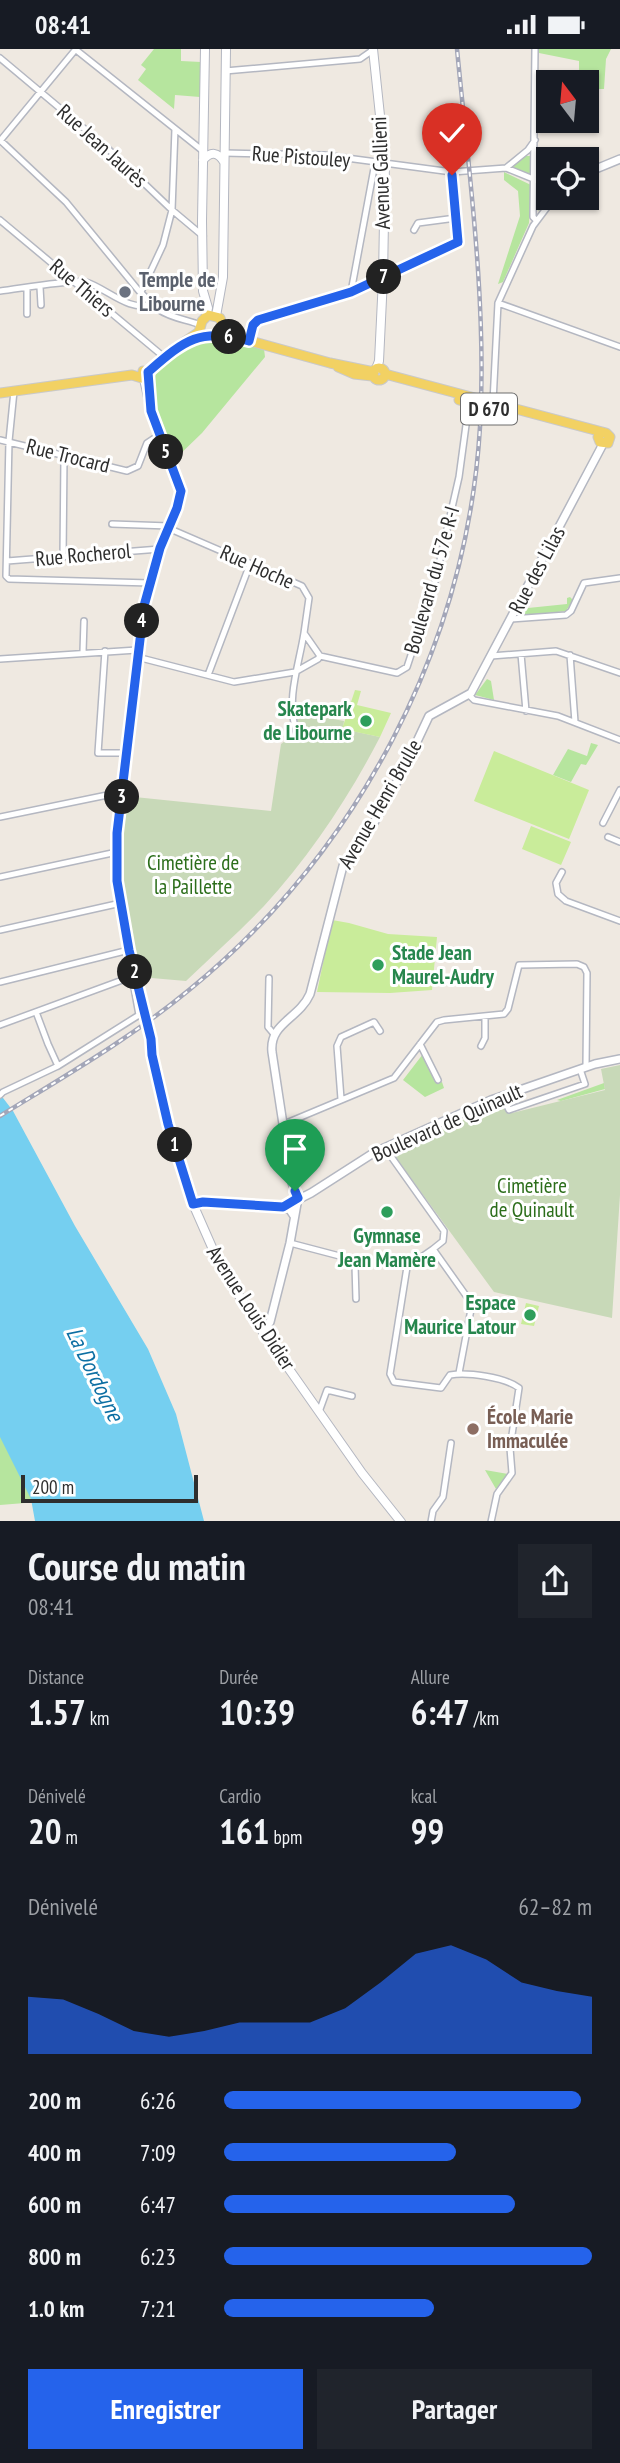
<!DOCTYPE html>
<html lang="fr">
<head>
<meta charset="utf-8">
<style>
  :root { --surface:#171b24; --page:#20242c; --text:#f1f3f6; --muted:#9ea1a6; --accent:#2563eb }
  body { margin:0; font-family:"PT Sans Narrow",sans-serif; background:var(--page); color:var(--text); height:100vh; display:flex; flex-direction:column; font-size:26px; white-space:nowrap }
  * { box-sizing:border-box; margin:0 }
  p { font-size:23px; color:var(--muted) }
  .icon { flex:none; width:38px; height:38px; fill:none; stroke:currentColor; stroke-width:2; stroke-linecap:round; stroke-linejoin:round }
  .map { position:relative; height:1472px; overflow:hidden }
  .panel { display:flex; flex-direction:column; background:var(--surface); flex:1 }
  .panel>* { flex:none }
  .needle { width:46px; rotate:344deg }
  .buttons { position:absolute; left:536px; top:21px; display:grid; gap:14px }
  .buttons a { display:grid; place-items:center; width:63px; height:63px; border-radius:0px; background:var(--surface); box-shadow:0 2px 5px #0004; font-size:35px }
  .scale { position:absolute; left:21px; bottom:18px; width:177px; box-sizing:border-box; padding-left:7px; border:4px solid #2e2e2e; border-top:0; font-size:19px; line-height:24px; white-space:nowrap; color:#2e2e2e; -webkit-text-stroke:5px #fff; paint-order:stroke }
  .pin { position:absolute; display:grid; place-items:center; width:60px; height:60px; color:#fff; margin:-72px -30px; border-radius:50% 50% 50% 0; rotate:-45deg; box-shadow:0 0 7px #0007 }
  .pin .icon { rotate:45deg }
  .km { position:absolute; width:35px; height:35px; margin:-18px; border-radius:50%; background:#222; color:#fff; font-size:19px; line-height:35px; text-align:center }
  .round { display:grid; place-items:center; flex:none; width:74px; height:74px; border-radius:0px; background:var(--page) }
  .summary { display:flex; align-items:center; justify-content:space-between; height:119px; padding:0 28px }
  h1 { font-size:38px; font-weight:700; line-height:52px }
  .stats { display:grid; grid-template-columns:repeat(3,1fr); gap:10px; height:119px; padding:7px 28px }
  .stats div { display:grid; align-content:center }
  .stats b { font-size:35px; font-weight:700 }
  .stats small { font-size:19px; font-weight:400 }
  .stats p { font-size:19px }
  .chart { height:196px; padding:14px 28px }
  .chart p { display:flex; justify-content:space-between }
  .chart svg { width:100%; height:126px; margin-top:7px; fill:var(--accent); opacity:.7 }
  .cta { display:flex; gap:14px; margin-top:auto; padding:14px 28px }
  .cta a { flex:1; height:80px; border-radius:0px; background:var(--accent); color:#fff; font-size:28px; font-weight:700; line-height:80px; text-align:center }
  .cta a+a { background:var(--page); color:var(--text) }
  ul { padding:0 28px; list-style:none; font-size:23px }
  li { display:grid; grid-template-columns:112px 84px 1fr; align-items:center; height:52px }
  li i { height:18px; border-radius:9px; background:var(--accent) }
  .status { display:flex; justify-content:space-between; align-items:center; height:49px; padding:0 35px; background:var(--surface); direction:ltr }
  .status svg { height:19px; fill:currentColor }
  .map>svg:first-child { display:block }
  .green { fill:#b6e59e }
  .cemetery { fill:#c8d9b8 }
  .pitch { fill:#c9ec9a }
  .water { fill:#75cff0 }
  .lines { fill:none; stroke-linecap:round; stroke-linejoin:round }
  .minor-casing { stroke:#b4b7c1; stroke-width:8 }
  .tertiary-casing { stroke:#b4b7c1; stroke-width:10 }
  .secondary-casing { stroke:#b4b7c1; stroke-width:10 }
  .primary-casing { stroke:#c9c9c9; stroke-width:11 }
  .minor { stroke:#fff; stroke-width:5 }
  .tertiary { stroke:#fff; stroke-width:7 }
  .secondary { stroke:#fff; stroke-width:8 }
  .primary { stroke:#f2d163; stroke-width:9 }
  .rail-casing { stroke:#a3a6b8; stroke-width:4.5 }
  .rail { stroke:#fff; stroke-width:2; stroke-dasharray:5; stroke-linecap:butt }
  .route-casing { stroke:#fff; stroke-width:14 }
  .route { stroke:#2563eb; stroke-width:9 }
  .worship-dot { fill:#6b7280; stroke:#fff; stroke-width:2.5 }
  .leisure-dot { fill:#2e9e5b; stroke:#fff; stroke-width:2.5 }
  .education-dot { fill:#8d6e63; stroke:#fff; stroke-width:2.5 }
  .labels { text-anchor:middle; stroke-width:6; stroke-linejoin:round; paint-order:stroke }
  .shield { fill:#fff; stroke:#6d6d6d; stroke-width:2 }
  .shield-label { font-size:19px; font-weight:bold; fill:#2e2e2e }
  .street-label { font-size:21px; fill:#2e2e2e; stroke:#fff }
  .worship-label { font-size:21px; font-weight:bold; fill:#5b616d; stroke:#fff; text-anchor:start }
  .leisure-label { font-size:21px; font-weight:bold; fill:#27864d; stroke:#fff; text-anchor:end }
  .park-label { font-size:21px; fill:#2c6e1b; stroke:#fff }
  .education-label { font-size:21px; font-weight:bold; fill:#785e54; stroke:#fff; text-anchor:start }
  .water-label { font-size:23px; font-style:italic; fill:#0d6fa3; stroke:#fff }
</style>
</head>
<body>
<div class="status"><b>08:41</b><svg viewBox="0 0 49 12"><path d="M0 12V9h3v3zM5 12V6h3v6zM10 12V3h3v9zM15 12V0h3v12zM26 1h20v11H26zM47 4h2v5h-2z"/></svg></div>
<div class="map">
<svg width="620" height="1473" viewBox="0 0 620 1473">
  <rect width="100%" height="100%" fill="#efe9e1"/>
  <path class="green" d="M154,0H181V12L201,13L200,48L175,46L174,60L138,31L146,20L141,16Z
    M539,0H611L606,10L604,40H586V33H579V12L539,4Z
    M526,107H531V125L527,126L513,120L512,117Z
    M504,123L531,136L529,174L503,233L498,235L520,167L518,142L504,131Z
    M535,137L548,143V149H550L538,162Z
    M202,290H228L264,300L265,308L202,384L173,412C153,358 130,315 202,290Z
    M570,548L573,551L566,562L522,567L520,563L527,552L528,559L567,555V549Z
    M487,630L491,632L494,651L475,646Z
    M591,694L598,696L586,716L581,715L571,733L553,726L568,700L587,707Z
    M423,1005L437,1034L442,1033L444,1039L425,1048L403,1031Z
    M604,1034L605,1040L561,1052L557,1051Z
    M0,1381L37,1453L0,1456Z
    M485,1421L508,1425L496,1440Z"/>
  <path class="cemetery" d="M295,663L344,672L343,680L380,688C349,748 310,807 264,857C239,883 212,907 186,932L140,928L129,881L122,830L125,747L271,762L281,695L299,682Z
    M620,1016V1146L612,1269L494,1243L391,1102L503,1054L506,1062L512,1064L605,1041L601,1020Z"/>
  <path class="pitch" d="M355,641L361,642L357,656L391,664L380,688L342,680Z
    M494,702L589,741L569,790L474,752Z
    M531,777L571,793L561,816L522,800Z
    M332,871L349,874L388,885L437,888L432,941L390,944L317,943Z
    M526,1254L539,1257L534,1277L521,1275Z"/>
  <path class="water" d="M0,1045L13,1062L75,1177L148,1300L176,1365L204,1472H35L31,1450L0,1388Z"/>
  <g class="lines">
    <g class="minor-casing">
      <path id="minor" d="M75,0L203,102
        M535,0L533,168L536,171
        M0,9L105,97L172,161L203,187
        M225,22L360,10L373,1
        M0,91L66,153L139,242C146,247 149,255 156,259C170,269 185,270 201,276
        M0,92L76,0
        M224,104L324,106L452,123L506,119L548,136
        M506,119L528,101L535,91
        M0,171L164,308
        M414,181L418,174L456,169
        M40,238L41,256
        M0,242C18,240 73,230 86,233C106,239 130,264 151,255
        M141,243L163,196L172,161L175,80
        M351,243L375,114
        M498,254L620,298
        M27,265V239
        M249,292L253,276L258,271L351,243L459,193L452,123
        M14,342L9,392L6,527L9,530L150,534
        M493,353L498,254L533,177L554,149
        M0,391L127,422L138,417L147,394L159,386
        M112,475L169,477
        M168,479L302,537L309,549L304,584
        M63,508L64,408
        M7,512L160,500
        M511,570L566,566L571,562L584,534L620,529
        M105,602L98,704H126
        M83,603L84,572
        M521,605L526,662
        M570,606L575,673
        M320,607L397,624L407,618L435,533L459,428L469,354
        M491,607L556,602L620,624
        M137,608L234,633L295,623L318,610L320,607L304,584C299,616 286,649 296,682
        M0,610L137,601
        M208,626L250,515
        M469,646L474,651L558,667L620,691
        M0,768L122,743
        M603,774L620,741
        M608,788L620,793
        M562,823L556,834L558,845L566,852L620,872
        M0,828L117,803
        M0,881L121,854
        M269,929L268,978L273,984
        M0,933L129,901
        M36,963L48,995L58,1017
        M0,976L136,926
        M420,995L438,1031
        M481,997L485,989V968
        M0,1046L3,1043L58,1017L139,966L133,933L135,928
        M502,1047L509,1061L585,1035L580,1020
        M341,1050L337,997L341,988L374,973L380,982
        M284,1075L394,1029L437,973L444,971L504,965L508,960L519,916L577,915L584,918L587,924L586,1018
        M385,1099L444,1182L443,1192L433,1200L472,1255L459,1324
        M290,1194L351,1210L355,1216L356,1250
        M433,1200L407,1218L390,1325L394,1333L441,1339L450,1326C467,1323 505,1328 519,1339L510,1399L512,1424L497,1445L491,1473
        M319,1363L327,1341L352,1347
        M431,1473L433,1462L443,1448L451,1394"/>
    </g>
    <g class="tertiary-casing">
      <path id="tertiary" d="M586,124L620,110
        M193,1155L203,1152L283,1158L290,1161L294,1167
        M283,1158L311,1144L375,1103L491,1051L595,1015L620,1010
        M263,1283L270,1273L290,1194L298,1149L292,1134L272,1003C269,974 299,970 310,945L343,817L375,772L404,720L429,667L471,644L603,395"/>
    </g>
    <g class="secondary-casing">
      <path id="secondary" d="M205,0L202,172L203,242L208,259L206,267
        M373,0L385,114L383,229L379,312L376,320
        M203,111C211,102 218,103 224,113
        M216,267L223,228L226,0
        M144,330L151,362L181,442L177,459L160,500L144,557L117,784V832L129,901L151,990L152,1006L168,1075L193,1155L222,1221L263,1283L362,1424L401,1473"/>
    </g>
    <g class="primary-casing">
      <path id="primary" d="M192,289L208,287L236,288L330,314L374,323
        M338,318L354,325L372,327
        M373 325a6 6 0 1 1 12 0a6 6 0 1 1-12 0Z
        M148,323L171,302L199,283L202,272L208,266L220,269L223,278L234,287
        M385,325L606,384L610,388L608,394L600,393L598,388L601,384
        M0,344L132,326L145,330L149,328V324L143,322L142,328
        M459,351L509,364"/>
    </g>
    <use href="#minor" class="minor"/>
    <use href="#tertiary" class="tertiary"/>
    <use href="#secondary" class="secondary"/>
    <use href="#primary" class="primary"/>
    <g class="rail-casing">
      <path id="rail" d="M0,1067C65,1027 131,989 189,941C358,803 467,596 480,378C487,253 469,125 457,0"/>
    </g>
    <use href="#rail" class="rail"/>
  </g>
  <g class="lines">
    <g class="route-casing">
      <path id="route" d="M295,1142L298,1149L283,1158L203,1153L193,1155L168,1075L152,1006L151,990L129,901L117,832V784L144,557L160,499L177,459L181,442L151,362L148,323C184,292 199,278 249,292L253,276L258,271L351,243L458,193L452,126"/>
    </g>
    <use href="#route" class="route"/>
  </g>
  <circle class="worship-dot" cx="125" cy="243" r="7"/>
  <g class="leisure-dot">
    <circle cx="366" cy="672" r="7"/>
    <circle cx="378" cy="916" r="7"/>
    <circle cx="387" cy="1163" r="7"/>
    <circle cx="530" cy="1266" r="7"/>
  </g>
  <circle class="education-dot" cx="473" cy="1380" r="7"/>
  <g class="labels">
    <rect class="shield" x="461" y="344.5" width="56" height="31" rx="5"/>
    <g class="shield-label">
      <text x="489" y="367">D 670</text>
    </g>
    <g class="street-label">
      <text transform="translate(102 97) rotate(42)" y="7">Rue Jean Jaurès</text>
      <text transform="translate(301 108) rotate(4)" y="7">Rue Pistouley</text>
      <text transform="translate(381 124) rotate(-92)" y="7">Avenue Gallieni</text>
      <text transform="translate(82 239) rotate(40)" y="7">Rue Thiers</text>
      <text transform="translate(68 407) rotate(14)" y="7">Rue Trocard</text>
      <text transform="translate(83 506) rotate(-5)" y="7">Rue Rocherol</text>
      <text transform="translate(257 518) rotate(24)" y="7">Rue Hoche</text>
      <text transform="translate(537 521) rotate(-62)" y="7">Rue des Lilas</text>
      <text transform="translate(432 531) rotate(-74)" y="7">Boulevard du 57e R-I</text>
      <text transform="translate(380 755) rotate(-60)" y="7">Avenue Henri Brulle</text>
      <text transform="translate(447 1074) rotate(-24)" y="7">Boulevard de Quinault</text>
      <text transform="translate(251 1259) rotate(57)" y="7">Avenue Louis Didier</text>
    </g>
    <g class="worship-label">
      <text x="139" y="238">Temple de<tspan x="139" dy="24">Libourne</tspan></text>
    </g>
    <g class="leisure-label">
      <text x="352" y="667">Skatepark<tspan x="352" dy="24">de Libourne</tspan></text>
      <text x="392" y="911" text-anchor="start">Stade Jean<tspan x="392" dy="24">Maurel-Audry</tspan></text>
      <text x="387" y="1194" text-anchor="middle">Gymnase<tspan x="387" dy="24">Jean Mamère</tspan></text>
      <text x="516" y="1261">Espace<tspan x="516" dy="24">Maurice Latour</tspan></text>
    </g>
    <g class="park-label">
      <text x="193" y="821">Cimetière de<tspan x="193" dy="24">la Paillette</tspan></text>
      <text x="532" y="1144">Cimetière<tspan x="532" dy="24">de Quinault</tspan></text>
    </g>
    <g class="education-label">
      <text x="487" y="1375">École Marie<tspan x="487" dy="24">Immaculée</tspan></text>
    </g>
    <g class="water-label">
      <text transform="translate(95 1325) rotate(64)" y="8">La Dordogne</text>
    </g>
  </g>
</svg>
<div class="buttons">
<a><svg class="needle" viewBox="-14 -14 28 28"><path d="M0-13l5 13h-10z" fill="#e53935"/><path d="M0 13l5-13h-10z" fill="#9ea1a6"/></svg></a>
<a><svg class="icon" aria-label="locate" viewBox="0 0 24 24"><circle cx="12" cy="12" r="6"/><path d="M12 2v4M12 18v4M2 12h4M18 12h4"/></svg></a>
</div>
<div class="scale">200 m</div>
<div class="pin" style="left:295px;top:1142px;background:#1e9e55"><svg class="icon" aria-label="arrive" viewBox="0 0 24 24"><path d="M6 21V4h12l-3 4 3 4H6"/></svg></div>
<div class="pin" style="left:452px;top:126px;background:#d93025"><svg class="icon" aria-label="check" viewBox="0 0 24 24"><path d="M5 12l5 5 9-10"/></svg></div>
<b class="km" style="left:175px;top:1096px">1</b>
<b class="km" style="left:135px;top:923px">2</b>
<b class="km" style="left:122px;top:748px">3</b>
<b class="km" style="left:142px;top:572px">4</b>
<b class="km" style="left:166px;top:403px">5</b>
<b class="km" style="left:229px;top:288px">6</b>
<b class="km" style="left:384px;top:228px">7</b>
</div>
<section class="panel">
<div class="summary"><div><h1>Course du matin</h1><p>08:41</p></div><a class="round"><svg class="icon" aria-label="share" viewBox="0 0 24 24"><path d="M12 15V3M7 8l5-5 5 5M5 13v7h14v-7"/></svg></a></div>
<div class="stats">
<div><p>Distance</p><b>1.57<small> km</small></b></div>
<div><p>Durée</p><b>10:39</b></div>
<div><p>Allure</p><b>6:47<small> /km</small></b></div>
</div>
<div class="stats">
<div><p>Dénivelé</p><b>20<small> m</small></b></div>
<div><p>Cardio</p><b>161<small> bpm</small></b></div>
<div><p>kcal</p><b>99</b></div>
</div>
<div class="chart"><p><span>Dénivelé</span>62–82 m</p>
<svg viewBox="0 0 160 44" preserveAspectRatio="none"><path d="M0 44V24L10 25L20 30L30 36L40 38L50 36L60 33L70 33L80 33L90 28L100 19L110 9L120 6L130 11L140 19L150 22L160 24V44z"/></svg>
</div>
<ul>
<li><b>200 m</b>6:26<i style="width:97%"></i></li>
<li><b>400 m</b>7:09<i style="width:63%"></i></li>
<li><b>600 m</b>6:47<i style="width:79%"></i></li>
<li><b>800 m</b>6:23<i style="width:100%"></i></li>
<li><b>1.0 km</b>7:21<i style="width:57%"></i></li>
</ul>
<div class="cta"><a>Enregistrer</a><a>Partager</a></div>
</section>
</body>
</html>
